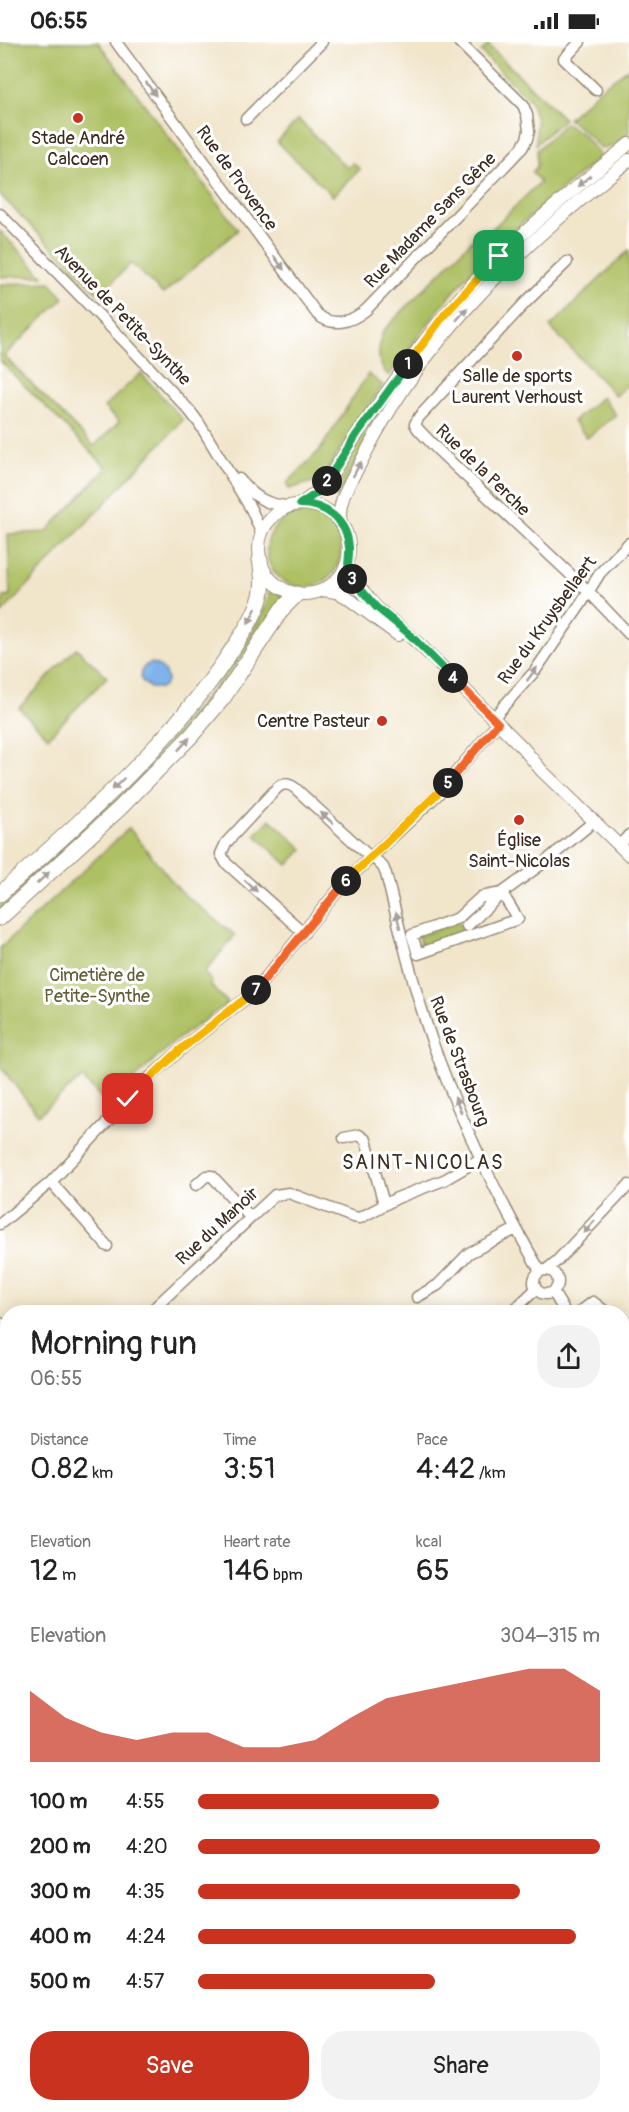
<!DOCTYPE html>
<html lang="en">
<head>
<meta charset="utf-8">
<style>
  :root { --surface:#fff; --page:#f2f2f2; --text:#222; --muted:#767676; --accent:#c8321e }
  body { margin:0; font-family:Pangolin,sans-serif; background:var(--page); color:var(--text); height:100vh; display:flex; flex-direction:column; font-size:22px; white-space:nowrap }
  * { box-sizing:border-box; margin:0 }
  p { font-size:20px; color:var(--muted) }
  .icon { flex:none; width:33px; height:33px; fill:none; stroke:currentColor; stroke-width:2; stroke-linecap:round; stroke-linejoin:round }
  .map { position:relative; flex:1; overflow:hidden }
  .drawer { position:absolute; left:0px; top:1263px; width:630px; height:807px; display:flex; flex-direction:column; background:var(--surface); border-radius:24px 24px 0 0; box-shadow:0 3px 15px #0003 }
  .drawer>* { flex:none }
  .pin { position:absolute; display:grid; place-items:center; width:51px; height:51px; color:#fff; margin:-26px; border-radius:12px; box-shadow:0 3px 9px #0006 }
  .km { position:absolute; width:30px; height:30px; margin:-15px; border-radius:50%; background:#222; color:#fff; font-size:16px; line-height:30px; text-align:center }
  .round { display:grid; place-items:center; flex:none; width:63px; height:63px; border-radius:24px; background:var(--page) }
  .overview { display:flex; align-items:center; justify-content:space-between; height:102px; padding:0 30px }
  h1 { font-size:33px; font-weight:600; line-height:45px }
  .stats { display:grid; grid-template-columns:repeat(3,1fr); gap:9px; height:102px; padding:6px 30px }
  .stats div { display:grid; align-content:center }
  .stats b { font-size:30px; font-weight:600 }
  .stats small { font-size:16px; font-weight:400 }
  .stats p { font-size:16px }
  .chart { height:168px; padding:12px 30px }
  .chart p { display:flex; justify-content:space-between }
  .chart svg { width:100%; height:108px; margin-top:6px; fill:var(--accent); opacity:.7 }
  .action { display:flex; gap:12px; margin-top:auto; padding:12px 30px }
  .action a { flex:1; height:69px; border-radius:24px; background:var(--accent); color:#fff; font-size:24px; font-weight:600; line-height:69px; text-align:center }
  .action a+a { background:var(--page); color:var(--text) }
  ul { padding:0 30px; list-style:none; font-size:20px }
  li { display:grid; grid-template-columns:96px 72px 1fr; align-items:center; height:45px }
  li i { height:15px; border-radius:8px; background:var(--accent) }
  .status { display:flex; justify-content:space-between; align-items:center; height:42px; padding:0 30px; background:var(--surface); direction:ltr }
  .status svg { height:16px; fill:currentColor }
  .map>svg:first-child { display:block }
  .green { fill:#adc064; stroke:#747541; stroke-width:1.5 }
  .water { fill:#7eb3ec; stroke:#5c6e85; stroke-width:1.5 }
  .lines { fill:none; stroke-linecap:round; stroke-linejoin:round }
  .stream { stroke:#7eb3ec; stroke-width:3 }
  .minor-casing { stroke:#968874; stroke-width:13 }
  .major-casing { stroke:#968874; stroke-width:14 }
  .highway-casing { stroke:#968874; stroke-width:17 }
  .minor { stroke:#fff; stroke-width:10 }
  .major { stroke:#fff; stroke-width:12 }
  .highway { stroke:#fff; stroke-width:15 }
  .rail-casing { stroke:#3b2a1e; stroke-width:5 }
  .rail { stroke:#fff; stroke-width:3; stroke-dasharray:9; stroke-linecap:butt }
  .oneway { fill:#a79f9a }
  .split-1-casing { stroke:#fff; stroke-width:12 }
  .split-2-casing { stroke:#fff; stroke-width:12 }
  .split-3-casing { stroke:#fff; stroke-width:12 }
  .split-4-casing { stroke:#fff; stroke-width:12 }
  .split-5-casing { stroke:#fff; stroke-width:12 }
  .split-6-casing { stroke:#fff; stroke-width:12 }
  .split-7-casing { stroke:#fff; stroke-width:12 }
  .split-8-casing { stroke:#fff; stroke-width:12 }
  .split-1 { stroke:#f5b400; stroke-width:8 }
  .split-2 { stroke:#22a559; stroke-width:8 }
  .split-3 { stroke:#22a559; stroke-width:8 }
  .split-4 { stroke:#22a559; stroke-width:8 }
  .split-5 { stroke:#f0652b; stroke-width:8 }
  .split-6 { stroke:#f5b400; stroke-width:8 }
  .split-7 { stroke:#f0652b; stroke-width:8 }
  .split-8 { stroke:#f5b400; stroke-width:8 }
  .poi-dot { fill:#c8321e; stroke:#fff; stroke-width:2 }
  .labels { text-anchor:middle; stroke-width:6; stroke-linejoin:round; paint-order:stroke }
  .poi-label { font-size:18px; fill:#3b2a1e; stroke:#fff }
  .street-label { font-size:18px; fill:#3b2a1e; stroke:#fff }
  .park-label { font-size:18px; fill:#635e36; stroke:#fff }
  .neighbourhood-label { font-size:20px; letter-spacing:1.5px; fill:#3b2a1e; stroke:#fff }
</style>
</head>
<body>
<div class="status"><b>06:55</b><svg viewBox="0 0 49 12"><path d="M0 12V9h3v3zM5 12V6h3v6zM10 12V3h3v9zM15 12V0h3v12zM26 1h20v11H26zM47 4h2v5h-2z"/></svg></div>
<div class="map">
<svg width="629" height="2070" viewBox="0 0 629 2070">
  <rect width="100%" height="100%" fill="#fff"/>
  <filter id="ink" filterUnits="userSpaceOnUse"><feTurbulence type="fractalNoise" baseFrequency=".0167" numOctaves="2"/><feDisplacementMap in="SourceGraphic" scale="12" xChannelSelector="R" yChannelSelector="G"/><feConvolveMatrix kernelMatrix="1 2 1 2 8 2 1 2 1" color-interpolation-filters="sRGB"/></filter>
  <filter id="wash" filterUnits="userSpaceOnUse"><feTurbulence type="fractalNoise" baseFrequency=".008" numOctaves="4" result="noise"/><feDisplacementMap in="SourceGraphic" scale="24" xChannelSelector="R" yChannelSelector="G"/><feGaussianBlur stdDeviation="1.35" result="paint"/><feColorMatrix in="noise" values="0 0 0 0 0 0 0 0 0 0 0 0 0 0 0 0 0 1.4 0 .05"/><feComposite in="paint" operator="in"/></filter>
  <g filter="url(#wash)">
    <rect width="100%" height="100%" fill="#f1e5ca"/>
    <path class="green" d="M0,0H98L238,188L163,252L131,221L100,253L0,153Z
      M488,3L564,77L536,102V78L530,59L481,10Z
      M629,26V91L612,105L600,106L584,89L568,77L601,46Z
      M298,77L347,126L353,121L360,127L333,154L277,100Z
      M565,81L581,91L601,114C558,151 513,186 474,227C443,260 416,297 389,334C375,322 378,305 383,289L480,190L486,193L540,140L532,130L537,125V108Z
      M0,189L43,234L0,235Z
      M629,208V341L616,354L550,285Z
      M50,240L64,256L4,314L94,404L119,380L104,365L141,331L183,378L0,573L4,555L10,554L8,492L46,490L107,426L0,319V242Z
      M368,332L383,343L326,430L316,443L312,440L289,447L286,442L320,408Z
      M602,355L616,373L587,396L573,379Z
      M384,360L389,363L348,433L337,456L326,450Z
      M267 508a37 37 0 1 1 74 0a37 37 0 1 1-74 0Z
      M270,545L286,555C252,602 220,651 182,694C126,756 61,811 0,868V861C36,828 71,794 106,760C158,709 209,661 247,599C257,582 268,565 270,545Z
      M76,606L107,635L48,695L19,666Z
      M270,777L303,807L288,823L255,793Z
      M129,786L180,849L235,893L204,931L212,939L211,944L228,961L175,999L107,1062L82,1036L38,1073L0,1024V906Z
      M458,880L469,891L423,907L418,894Z
      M629,1620V2070H64L56,2063L622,2062V1627Z
      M7,1863H8L7,2016L0,2009V1864Z
      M0,2014L7,2021L8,2062L51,2063L59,2070H0Z"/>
    <path class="water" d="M151,621C160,623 167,630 167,640L161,646H150L142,639C139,630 142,624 151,621Z"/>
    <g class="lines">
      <path class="stream" d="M0,1992L8,1999
        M76,2062L84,2070"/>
    </g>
  </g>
  <g filter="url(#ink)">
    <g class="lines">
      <g class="minor-casing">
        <path id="minor" d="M116,0L317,272C332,286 351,280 366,268L522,106L527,97L529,89L527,73L523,63L459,0
          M580,0L564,17L596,48
          M246,77L322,0
          M0,172L127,302L189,368L199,381L251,467L262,492
          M567,220L525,261L419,375L415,382L418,387L437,407L588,549L629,592
          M239,437C253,454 267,464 290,464
          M493,676L535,629L581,562L600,531L629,501
          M619,804L629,793
          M372,814L383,825L386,832C400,888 413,944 432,999C460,1079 498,1156 540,1229
          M502,851L518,877L418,912L412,893L458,876L481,855Z
          M467,884L502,851L546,819L587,785
          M304,891L226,821L221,812L226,801L276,747C282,741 288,741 295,746L370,815
          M344,1096L359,1093L366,1098L384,1162
          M51,1140L107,1204
          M196,1143L206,1134H212L250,1175
          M0,1182L51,1140L148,1037L185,1004L254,950L345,840L437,753L498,681
          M546,1228L557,1219L629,1143
          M534 1240a12 12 0 1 1 24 0a12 12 0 1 1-24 0Z
          M553,1250L565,1270
          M417,1255L438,1243L469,1211L516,1187
          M150,1270L275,1153L289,1151L353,1175L360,1176L397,1156L444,1138L480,1117
          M512,1270L536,1247
          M580,1270L593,1260L606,1270
          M0,1281L8,1285
          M622,1288L629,1296
          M622,1362L629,1371
          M0,1366L8,1360
          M0,1496L8,1491
          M622,1515L629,1508
          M0,1629L8,1623
          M0,1736L8,1731
          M0,1803L8,1802"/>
      </g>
      <g class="major-casing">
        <path id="major" d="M259 507a45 45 0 1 1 90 0a45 45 0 1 1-90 0Z
          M300,462C329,446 341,415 359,389C387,350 415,309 446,272C500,207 564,155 629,102
          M341,481C336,458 352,438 362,418C401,340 458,270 522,210C556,177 593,148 629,118
          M347,522L354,539L376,565L420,603L523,706L542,729L629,813
          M323,548L336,550L345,554L398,593"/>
      </g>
      <g class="highway-casing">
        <path id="highway" d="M0,852C80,780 168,704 228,614C240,596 255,575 261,554C264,542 262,530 260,518
          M0,876L120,766L191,694L223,656L282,567L297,552"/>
      </g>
      <use href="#minor" class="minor"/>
      <use href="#major" class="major"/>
      <use href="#highway" class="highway"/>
      <g class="rail-casing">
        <path id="rail" d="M622,1617L629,1610
          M0,1858L8,1857"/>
      </g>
      <use href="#rail" class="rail"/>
    </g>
    <defs><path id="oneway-solid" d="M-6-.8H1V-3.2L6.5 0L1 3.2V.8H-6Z" transform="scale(1.5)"/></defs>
    <g class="oneway">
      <use href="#oneway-solid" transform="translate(151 47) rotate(54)"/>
      <use href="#oneway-solid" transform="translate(584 139) rotate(140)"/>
      <use href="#oneway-solid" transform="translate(279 221) rotate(54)"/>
      <use href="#oneway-solid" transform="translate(462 272) rotate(-49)"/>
      <use href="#oneway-solid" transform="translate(357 427) rotate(-62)"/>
      <use href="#oneway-solid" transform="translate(252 574) rotate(118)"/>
      <use href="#oneway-solid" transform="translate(532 632) rotate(-53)"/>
      <use href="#oneway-solid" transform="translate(184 702) rotate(-47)"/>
      <use href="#oneway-solid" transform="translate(118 742) rotate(136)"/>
      <use href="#oneway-solid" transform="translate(327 776) rotate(-138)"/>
      <use href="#oneway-solid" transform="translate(43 836) rotate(-43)"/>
      <use href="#oneway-solid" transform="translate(251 844) rotate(42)"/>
      <use href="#oneway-solid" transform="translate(398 878) rotate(-104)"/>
      <use href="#oneway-solid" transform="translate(458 1063) rotate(-113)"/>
      <use href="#oneway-solid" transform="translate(589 1185) rotate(133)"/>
    </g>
  </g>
  <g class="lines" filter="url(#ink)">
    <g class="split-1-casing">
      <path id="split-1" d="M408,322L445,272L499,214"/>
    </g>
    <g class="split-2-casing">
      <path id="split-2" d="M327,439L357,392L408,322"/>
    </g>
    <g class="split-3-casing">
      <path id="split-3" d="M327,439L317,451L300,462C325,462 347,478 349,505C350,518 345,523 352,537"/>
    </g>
    <g class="split-4-casing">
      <path id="split-4" d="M352,537L376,565L408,591L453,636"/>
    </g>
    <g class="split-5-casing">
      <path id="split-5" d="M448,741L498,681L453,636"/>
    </g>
    <g class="split-6-casing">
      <path id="split-6" d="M346,839L448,741"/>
    </g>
    <g class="split-7-casing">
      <path id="split-7" d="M256,948L346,839"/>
    </g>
    <g class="split-8-casing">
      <path id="split-8" d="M128,1057L180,1008L256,948"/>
    </g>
    <use href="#split-1" class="split-1"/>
    <use href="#split-2" class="split-2"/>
    <use href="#split-3" class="split-3"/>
    <use href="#split-4" class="split-4"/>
    <use href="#split-5" class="split-5"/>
    <use href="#split-6" class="split-6"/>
    <use href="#split-7" class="split-7"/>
    <use href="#split-8" class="split-8"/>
  </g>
  <g class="poi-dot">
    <circle cx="78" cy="76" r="6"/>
    <circle cx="517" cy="314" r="6"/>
    <circle cx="382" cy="679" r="6"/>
    <circle cx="519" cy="778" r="6"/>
  </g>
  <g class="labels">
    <g class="poi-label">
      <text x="78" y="102">Stade André<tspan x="78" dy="21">Calcoen</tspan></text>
      <text x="517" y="340">Salle de sports<tspan x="517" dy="21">Laurent Verhoust</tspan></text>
      <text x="370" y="685" text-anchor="end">Centre Pasteur</text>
      <text x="519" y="804">Église<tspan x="519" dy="21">Saint-Nicolas</tspan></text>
    </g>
    <g class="street-label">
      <text transform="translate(237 136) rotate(54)" y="6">Rue de Provence</text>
      <text transform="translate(430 178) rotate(-46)" y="6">Rue Madame Sans Gêne</text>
      <text transform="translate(123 273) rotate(46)" y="6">Avenue de Petite-Synthe</text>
      <text transform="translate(483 428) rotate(44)" y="6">Rue de la Perche</text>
      <text transform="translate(547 578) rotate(-54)" y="6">Rue du Kruysbellaert</text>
      <text transform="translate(460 1019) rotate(69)" y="6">Rue de Strasbourg</text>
      <text transform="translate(217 1184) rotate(-43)" y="6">Rue du Manoir</text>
    </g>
    <g class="park-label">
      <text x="97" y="939">Cimetière de<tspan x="97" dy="21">Petite-Synthe</tspan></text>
    </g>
    <g class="neighbourhood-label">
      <text x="423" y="1127">SAINT-NICOLAS</text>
    </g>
  </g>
</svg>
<div class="pin" style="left:499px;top:214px;background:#1e9e55"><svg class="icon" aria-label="arrive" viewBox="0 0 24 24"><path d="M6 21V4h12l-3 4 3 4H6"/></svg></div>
<div class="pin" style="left:128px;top:1057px;background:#d93025"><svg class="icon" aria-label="check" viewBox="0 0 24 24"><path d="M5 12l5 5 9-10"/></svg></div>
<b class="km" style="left:408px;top:322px">1</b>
<b class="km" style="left:327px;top:439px">2</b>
<b class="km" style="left:352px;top:537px">3</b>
<b class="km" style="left:453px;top:636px">4</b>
<b class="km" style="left:448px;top:741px">5</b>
<b class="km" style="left:346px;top:839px">6</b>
<b class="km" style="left:256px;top:948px">7</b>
<section class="drawer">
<div class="overview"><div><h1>Morning run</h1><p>06:55</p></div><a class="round"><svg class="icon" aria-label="share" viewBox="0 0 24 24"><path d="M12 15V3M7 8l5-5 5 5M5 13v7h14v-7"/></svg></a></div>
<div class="stats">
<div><p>Distance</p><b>0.82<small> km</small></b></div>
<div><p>Time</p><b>3:51</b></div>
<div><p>Pace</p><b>4:42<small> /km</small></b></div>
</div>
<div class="stats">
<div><p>Elevation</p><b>12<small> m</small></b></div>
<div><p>Heart rate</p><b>146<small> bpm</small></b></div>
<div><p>kcal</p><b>65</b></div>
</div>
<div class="chart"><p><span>Elevation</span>304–315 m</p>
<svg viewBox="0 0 160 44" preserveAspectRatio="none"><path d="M0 44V15L10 26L20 32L30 35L40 32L50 32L60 38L70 38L80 35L90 26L100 18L110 15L120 12L130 9L140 6L150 6L160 15V44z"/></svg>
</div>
<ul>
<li><b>100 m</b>4:55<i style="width:60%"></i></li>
<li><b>200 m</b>4:20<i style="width:100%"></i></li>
<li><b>300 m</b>4:35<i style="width:80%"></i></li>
<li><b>400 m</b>4:24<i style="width:94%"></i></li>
<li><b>500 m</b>4:57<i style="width:59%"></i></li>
</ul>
<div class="action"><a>Save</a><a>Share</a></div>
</section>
</div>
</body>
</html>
